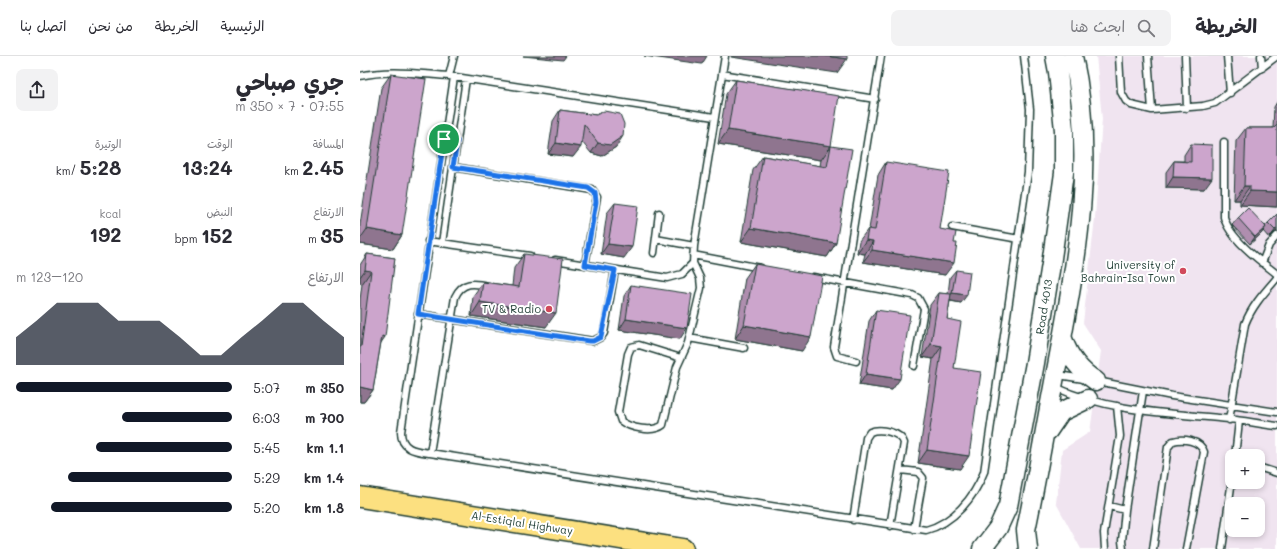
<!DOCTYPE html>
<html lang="ar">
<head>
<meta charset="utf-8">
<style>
  :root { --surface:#fff; --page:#f2f2f3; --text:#2b2b33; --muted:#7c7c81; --line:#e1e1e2; --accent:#111827 }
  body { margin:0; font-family:Mali,"Playpen Sans Arabic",sans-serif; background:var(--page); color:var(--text); direction:rtl; height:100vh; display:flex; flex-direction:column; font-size:15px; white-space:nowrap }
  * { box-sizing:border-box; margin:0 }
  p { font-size:13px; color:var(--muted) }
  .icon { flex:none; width:22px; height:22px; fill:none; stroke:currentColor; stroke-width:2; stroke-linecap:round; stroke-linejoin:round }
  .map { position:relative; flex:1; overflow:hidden; direction:ltr }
  .drawer { display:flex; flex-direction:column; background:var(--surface); width:360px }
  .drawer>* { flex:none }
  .buttons { position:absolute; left:865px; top:393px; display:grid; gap:8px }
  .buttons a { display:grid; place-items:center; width:40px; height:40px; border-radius:8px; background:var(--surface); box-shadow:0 2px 6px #0003; font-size:20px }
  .pin { position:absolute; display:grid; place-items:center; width:34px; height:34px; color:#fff; margin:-17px; border:2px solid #fff; border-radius:50%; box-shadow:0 1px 4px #0007 }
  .round { display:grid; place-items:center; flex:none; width:42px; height:42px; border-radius:8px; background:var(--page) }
  .headline { display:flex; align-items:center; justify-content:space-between; height:68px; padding:0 16px }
  h1 { font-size:22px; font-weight:700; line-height:30px }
  .figures { display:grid; grid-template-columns:repeat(3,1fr); gap:6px; height:68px; padding:4px 16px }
  .figures div { display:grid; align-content:center }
  .figures b { font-size:20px; font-weight:700 }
  .figures small { font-size:11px; font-weight:400 }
  .figures p { font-size:11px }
  .chart { height:112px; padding:8px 16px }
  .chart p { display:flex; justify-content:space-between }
  .chart svg { width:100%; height:72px; margin-top:4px; fill:var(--accent); opacity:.7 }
  ul { padding:0 16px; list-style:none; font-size:13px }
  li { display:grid; grid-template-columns:64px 48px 1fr; align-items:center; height:30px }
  li i { height:10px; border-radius:5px; background:var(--accent) }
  header { display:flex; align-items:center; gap:24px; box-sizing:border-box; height:56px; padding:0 20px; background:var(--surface); border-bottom:1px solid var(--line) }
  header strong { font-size:19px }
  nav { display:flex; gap:22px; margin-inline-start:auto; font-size:14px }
  .search { width:280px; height:36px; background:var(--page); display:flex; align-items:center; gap:10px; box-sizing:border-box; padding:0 14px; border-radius:8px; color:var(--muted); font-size:15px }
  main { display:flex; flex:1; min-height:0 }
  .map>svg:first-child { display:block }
  .built { fill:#f0e4f0; fill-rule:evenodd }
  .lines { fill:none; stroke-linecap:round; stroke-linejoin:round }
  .lane-casing { stroke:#1f3d34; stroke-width:9 }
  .secondary-casing { stroke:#1f3d34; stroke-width:21 }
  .primary-casing { stroke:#1f3d34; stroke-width:23 }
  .lane { stroke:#fff; stroke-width:6 }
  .secondary { stroke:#fff; stroke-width:18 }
  .primary { stroke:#fce080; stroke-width:20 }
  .wall { fill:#af8eaf; stroke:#1f3d34 }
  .shaded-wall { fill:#8f748f; stroke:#1f3d34 }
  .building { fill:#cca5cc; stroke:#1f3d34 }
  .route-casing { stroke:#fff; stroke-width:8 }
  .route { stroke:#1a73e8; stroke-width:5 }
  .poi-dot { fill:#d1495b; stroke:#fff; stroke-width:1.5 }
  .labels { text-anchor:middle; stroke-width:4; stroke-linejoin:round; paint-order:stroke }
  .poi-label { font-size:11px; fill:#1f3d34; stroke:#fff; text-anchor:end }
  .street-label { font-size:11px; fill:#1f3d34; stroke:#fff }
</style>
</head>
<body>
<header>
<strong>الخريطة</strong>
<div class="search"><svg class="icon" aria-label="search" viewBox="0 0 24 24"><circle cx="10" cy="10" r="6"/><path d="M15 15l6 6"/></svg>ابحث هنا</div>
<nav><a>الرئيسية</a><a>الخريطة</a><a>من نحن</a><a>اتصل بنا</a></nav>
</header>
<main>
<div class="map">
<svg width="917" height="493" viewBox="0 0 917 493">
  <rect width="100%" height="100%" fill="#fff"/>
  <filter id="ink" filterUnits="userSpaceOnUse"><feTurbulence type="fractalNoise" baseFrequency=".025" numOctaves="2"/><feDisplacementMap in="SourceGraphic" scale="8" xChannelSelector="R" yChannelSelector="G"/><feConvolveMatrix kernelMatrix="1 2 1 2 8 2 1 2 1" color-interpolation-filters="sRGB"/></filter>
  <g filter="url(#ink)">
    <path class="built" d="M736,0H917V493H721L696,447L702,394L730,376L741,295L723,267L735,162L742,63ZM872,400H898V426H872ZM872,448H898V474H872Z"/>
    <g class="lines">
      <g class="lane-casing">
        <path id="lane" d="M759,0L761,36L766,45L771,49L792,54L843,50L855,47L917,0
          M788,0L792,54
          M825,0L827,52
          M867,0L870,37
          M901,0L902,12
          M362,18L515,43
          M0,20C29,13 59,18 89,20L354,61
          M89,20L94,0
          M94,21L41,376C41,394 56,395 70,397L566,474C593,467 614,442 624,416L668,116L670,53L664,0
          M864,86V161C869,182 900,205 917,218
          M93,111L232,134L237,141L225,209
          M592,171L659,183
          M296,183L334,190
          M68,185L170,200
          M82,187L106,23
          M294,197L299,157
          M333,199L401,212
          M195,204L307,222L322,218L333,207
          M902,207L909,189L917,180
          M453,221L552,239L558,242L564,253L554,310
          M58,258L233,285L241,281L244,277L255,214
          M329,282L384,292
          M321,302L279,289L271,291L268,298L258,356L261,365C270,372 293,377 303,369L317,311L328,287L341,232L340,222L333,207L334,190L365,0
          M496,305L477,300L474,291L521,0
          M698,319L724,323
          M737,325L812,340L917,356
          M695,331C749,356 810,357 869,363C885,365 901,368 917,370
          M869,364L885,268C892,250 904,237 917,222
          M70,397L95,241C102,225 114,227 129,230
          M875,400L879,365
          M898,411L917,417
          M540,414L558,416L563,422L554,473
          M749,450L765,454
          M493,464L506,382L510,376C520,372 541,376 544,387L530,470
          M745,493L744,477L760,380L757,350
          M763,493L762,485L765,454L783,335
          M793,493L808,391L813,385C823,382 840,384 844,396L826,493
          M862,493L872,424"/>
      </g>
      <g class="secondary-casing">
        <path id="secondary" d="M703,283C709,301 720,315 736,325
          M688,375L701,356L728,343
          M622,493L638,472L648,450L675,307L692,202L704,117V74L698,16L695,0
          M668,493L666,474C676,426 684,378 693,331C713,222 738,110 713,0"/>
      </g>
      <g class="primary-casing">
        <path id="primary" d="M0,441L323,493"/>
      </g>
      <use href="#lane" class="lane"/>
      <use href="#secondary" class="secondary"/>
      <use href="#primary" class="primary"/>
    </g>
    <path class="wall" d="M31,18L42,179L33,193L0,188V169L21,32Z
      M376,24L471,90L476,187L467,201L381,186L393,114L403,100L460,110L461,104L358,88L366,38Z
      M917,46V151L880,149V144H874L876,85L886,72H913L914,51Z
      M200,54L236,59L256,91L242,100L231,97L222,86L213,101L188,98L193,65Z
      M831,88L844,133L806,132V116L814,105H824V99Z
      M526,106L580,173L585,219L503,206L505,198L497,197L499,185L508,173H509L518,119Z
      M255,147L264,202L241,198L247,157Z
      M917,158V176H915L909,182L903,175L901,178L890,188L872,169L878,162L905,170Z
      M7,198L35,202L13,334L4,346H0V244L2,228L0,227V209Z
      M164,198L186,271L111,260L113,240L123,226L152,230L154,212Z
      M395,208L442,295L375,283L385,222Z
      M596,214L601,247L590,245L587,263L594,312L600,413L558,407L573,303L562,301L570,249L579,237L588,238L590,221Z
      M271,229L320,283L259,274L264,240Z
      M516,254L532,334L499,329L509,265Z"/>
    <path class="shaded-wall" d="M163,0H206L203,4Z
      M284,0H347L342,8Z
      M371,0H466L487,3L477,17L371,1Z
      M368,74L471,90L461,104L358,88Z
      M263,80L256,91L242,100L231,97L238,87Z
      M196,87L221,91L213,101L188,98Z
      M813,121L852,122L844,133L806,132Z
      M884,130H890L880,144H874Z
      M890,135L917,136V151L880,149Z
      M906,171L901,178L890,188L895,181Z
      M391,172L476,187L467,201L381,186Z
      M917,172V176H915L909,182Z
      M7,173L42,179L33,193L0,188V183Z
      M506,184L513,185L505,198L497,197Z
      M248,188L272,191L264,202L241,198Z
      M512,194L594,207L585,219L503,206Z
      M5,214L11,215L2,228L0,227V221Z
      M592,237L607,239L601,247L587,244Z
      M120,246L196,257L186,271L111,260Z
      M266,263L327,272L320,283L259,274Z
      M384,269L451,281L442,295L375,283Z
      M22,280L25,281L16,294Z
      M571,288L582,290L573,303L562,301Z
      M506,318L540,323L532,334L499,329Z
      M0,331L13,334L4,346H0Z
      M567,394L609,400L600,413L558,407Z"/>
    <path class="building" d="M466,0H487V3Z
      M31,18L66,23L42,179L7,173Z
      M376,24L479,40L471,90L368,74Z
      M200,54L236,59L244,55L260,58L264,68L263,80L250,89L238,87L224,68L221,91L196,87Z
      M917,69V136L890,135V130H884L886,72H914Z
      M831,88L852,89V122L813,121L814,105L831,106Z
      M471,90L492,93L476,187L391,172L403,100L467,111Z
      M526,106L589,116L580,173L596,176L594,187H597L594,207L512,194L513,185L506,184L508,173L515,174Z
      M255,147L278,150L272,191L248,188Z
      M888,152L906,171L895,181L878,162Z
      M917,158V172L915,174L908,167Z
      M7,198L35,202L25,281L22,280L13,334L0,331V291H1L11,215L5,214Z
      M164,198L203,203L196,257L120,246L123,226L159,231Z
      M395,208L462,220L451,281L384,269Z
      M596,214L610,216L607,239L592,237Z
      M271,229L332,238L327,272L266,263Z
      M579,237L591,238L587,263L601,266L594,312L621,316L609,400L567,394L582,290L571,288Z
      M516,254L550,259L540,323L506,318Z"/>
  </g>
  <g class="lines" filter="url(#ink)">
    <g class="route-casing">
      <path id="route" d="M84,83L97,85L93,111L228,132L235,137L236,146L225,209L255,214L241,281L233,285H229L58,258Z"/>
    </g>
    <use href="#route" class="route"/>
  </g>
  <g class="poi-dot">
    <circle cx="823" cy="215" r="4"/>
    <circle cx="189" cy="253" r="4"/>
  </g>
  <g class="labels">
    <g class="poi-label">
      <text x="815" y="213">University of<tspan x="815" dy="13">Bahrain-Isa Town</tspan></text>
      <text x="181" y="257">TV &amp; Radio</text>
    </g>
    <g class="street-label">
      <text transform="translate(684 251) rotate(-81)" y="4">Road 4013</text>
      <text transform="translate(162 467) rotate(9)" y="4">Al-Estiqlal Highway</text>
    </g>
  </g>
</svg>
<div class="buttons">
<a>+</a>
<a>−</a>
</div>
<div class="pin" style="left:84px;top:83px;background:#1e9e55"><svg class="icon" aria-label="arrive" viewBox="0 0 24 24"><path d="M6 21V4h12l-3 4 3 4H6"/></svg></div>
</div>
<section class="drawer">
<div class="headline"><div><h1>جري صباحي</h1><p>07:55 · 7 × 350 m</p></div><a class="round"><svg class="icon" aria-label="share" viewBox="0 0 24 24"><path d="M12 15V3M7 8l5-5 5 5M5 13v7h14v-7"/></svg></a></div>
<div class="figures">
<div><p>المسافة</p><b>2.45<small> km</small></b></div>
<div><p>الوقت</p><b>13:24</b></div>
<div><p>الوتيرة</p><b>5:28<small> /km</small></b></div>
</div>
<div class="figures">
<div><p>الارتفاع</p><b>35<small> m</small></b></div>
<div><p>النبض</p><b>152<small> bpm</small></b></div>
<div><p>kcal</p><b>192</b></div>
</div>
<div class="chart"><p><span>الارتفاع</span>120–123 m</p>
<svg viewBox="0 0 160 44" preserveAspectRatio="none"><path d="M0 44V27L10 17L20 6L30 6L40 6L50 17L60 17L70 17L80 27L90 38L100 38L110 27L120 17L130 6L140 6L150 17L160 27V44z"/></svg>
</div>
<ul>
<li><b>350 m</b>5:07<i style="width:100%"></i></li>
<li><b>700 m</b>6:03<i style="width:51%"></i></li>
<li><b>1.1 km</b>5:45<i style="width:63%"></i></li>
<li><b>1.4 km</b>5:29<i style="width:76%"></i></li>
<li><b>1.8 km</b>5:20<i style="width:84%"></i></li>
</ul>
</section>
</main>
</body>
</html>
